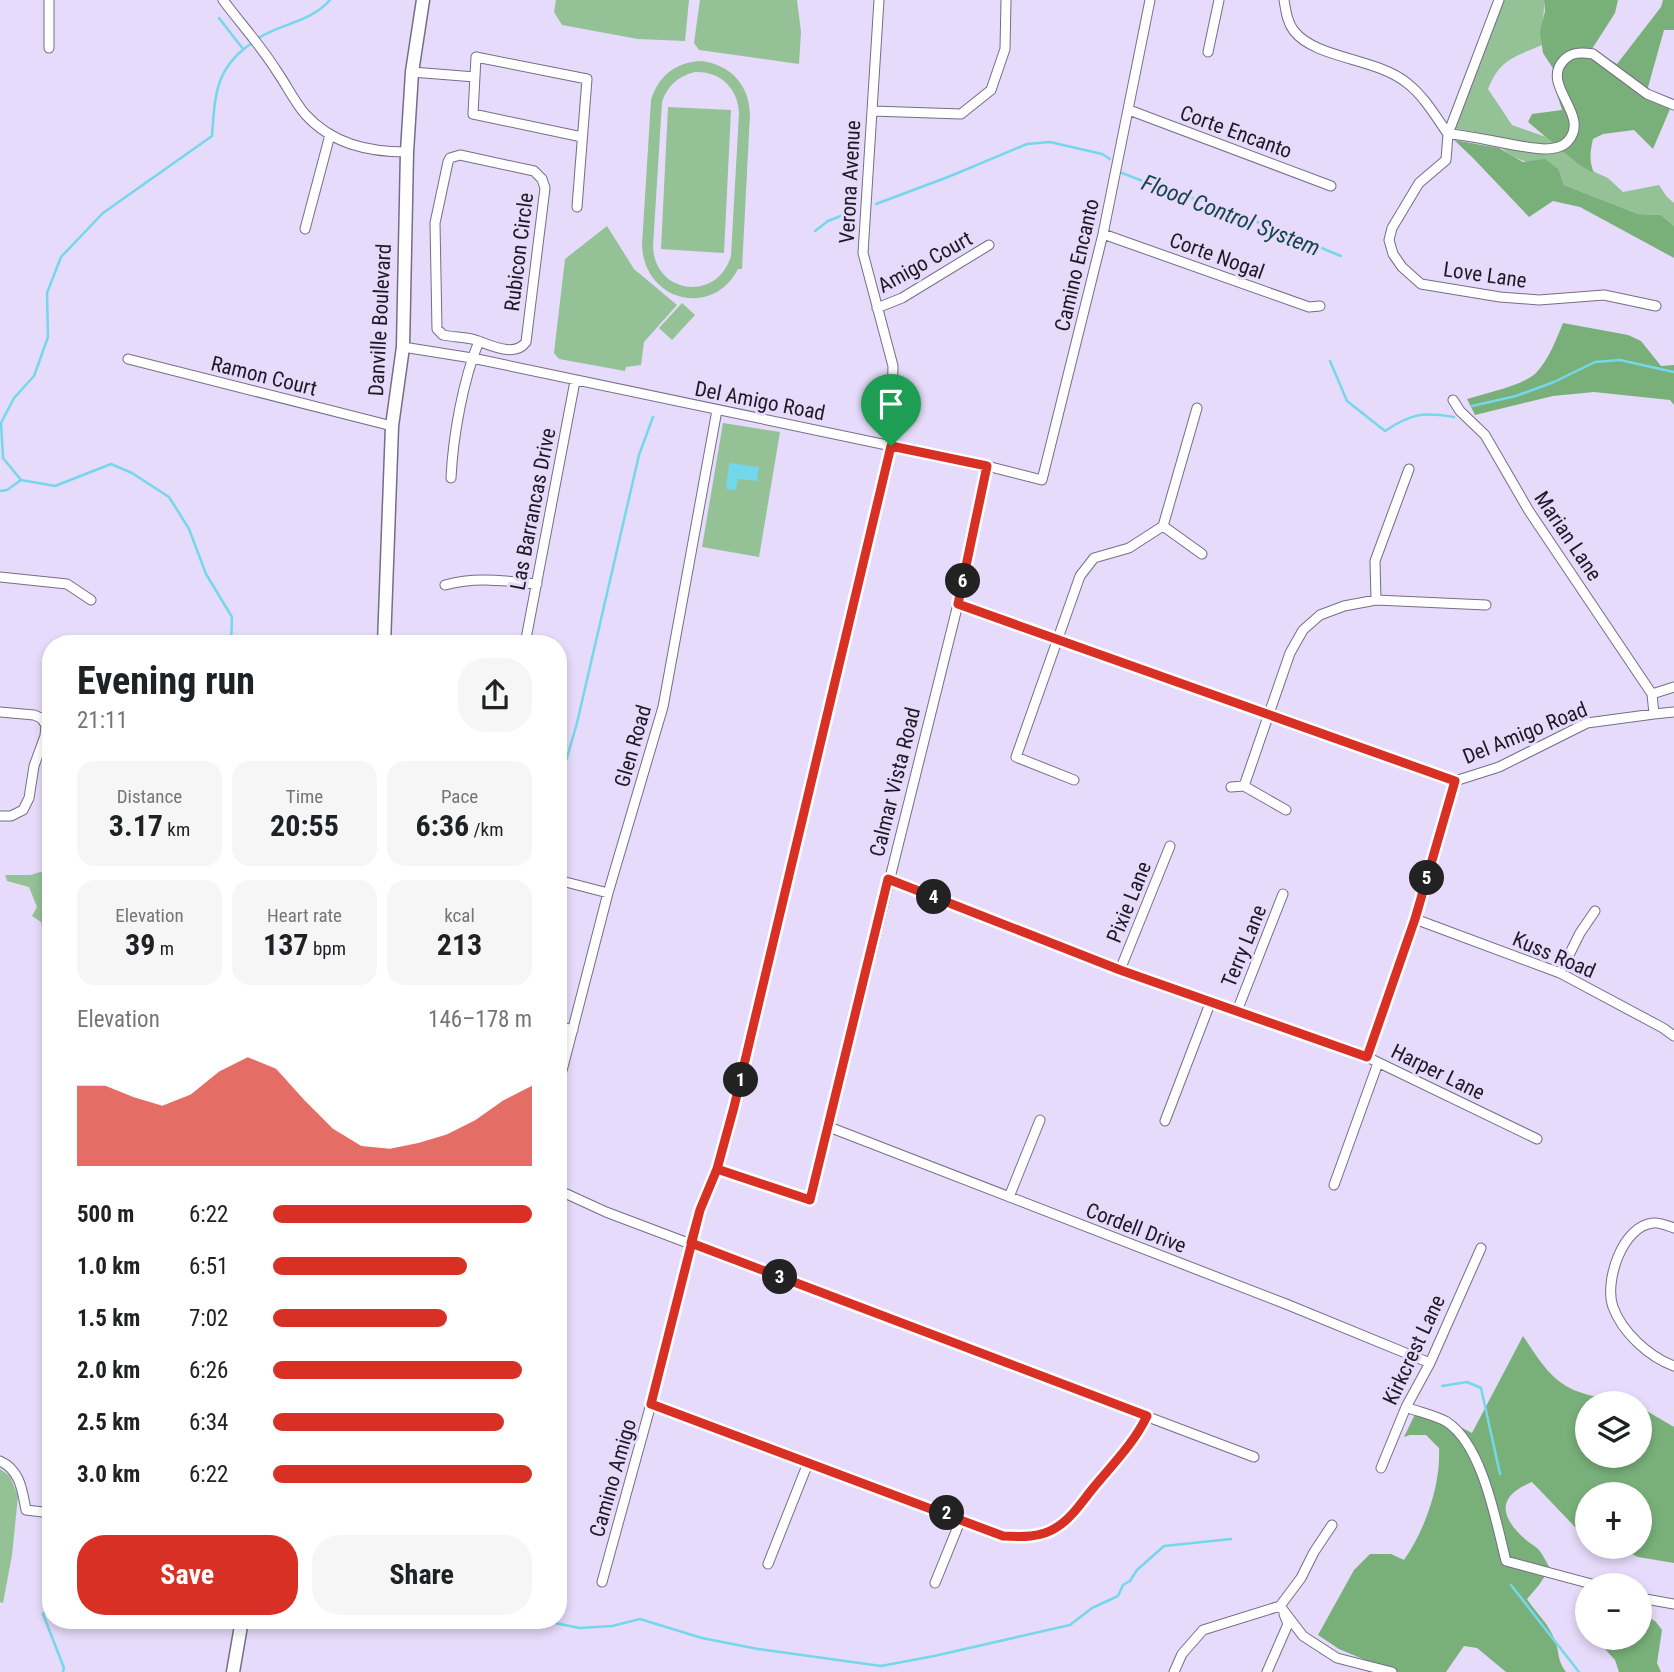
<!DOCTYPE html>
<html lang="en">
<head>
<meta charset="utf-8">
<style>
  :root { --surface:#fff; --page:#f6f6f6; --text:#202124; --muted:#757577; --accent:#d93025 }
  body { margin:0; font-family:"Roboto Condensed",sans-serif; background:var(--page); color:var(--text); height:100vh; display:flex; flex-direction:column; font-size:26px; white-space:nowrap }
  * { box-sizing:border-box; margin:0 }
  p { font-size:23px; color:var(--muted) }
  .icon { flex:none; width:38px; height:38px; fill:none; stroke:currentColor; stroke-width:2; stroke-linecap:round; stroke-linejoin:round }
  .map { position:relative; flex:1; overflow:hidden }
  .sheet { position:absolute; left:42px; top:635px; width:525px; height:994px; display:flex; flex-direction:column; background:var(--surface); border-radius:28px; box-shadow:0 4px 10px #0003 }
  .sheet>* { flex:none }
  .fabs { position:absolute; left:1575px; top:1391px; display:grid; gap:14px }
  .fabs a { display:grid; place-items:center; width:77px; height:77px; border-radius:50%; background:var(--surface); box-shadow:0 4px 10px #0003; font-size:35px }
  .pin { position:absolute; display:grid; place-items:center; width:60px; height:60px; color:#fff; margin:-72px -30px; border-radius:50% 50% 50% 0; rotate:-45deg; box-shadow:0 0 7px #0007 }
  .pin .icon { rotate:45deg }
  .km { position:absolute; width:35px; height:35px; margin:-18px; border-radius:50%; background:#222; color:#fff; font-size:19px; line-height:35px; text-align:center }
  .round { display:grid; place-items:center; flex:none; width:74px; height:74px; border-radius:28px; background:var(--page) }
  .summary { display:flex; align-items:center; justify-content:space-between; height:119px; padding:0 35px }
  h1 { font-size:38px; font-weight:700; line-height:52px }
  .stats { display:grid; grid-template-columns:repeat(3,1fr); gap:10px; height:119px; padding:7px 35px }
  .stats div { display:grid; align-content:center; border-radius:18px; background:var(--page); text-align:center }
  .stats b { font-size:30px; font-weight:700 }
  .stats small { font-size:19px; font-weight:400 }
  .stats p { font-size:19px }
  .chart { height:196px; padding:14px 35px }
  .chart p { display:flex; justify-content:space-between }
  .chart svg { width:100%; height:126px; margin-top:7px; fill:var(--accent); opacity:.7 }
  .cta { display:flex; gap:14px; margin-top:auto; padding:14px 35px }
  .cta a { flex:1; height:80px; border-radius:28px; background:var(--accent); color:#fff; font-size:28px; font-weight:700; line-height:80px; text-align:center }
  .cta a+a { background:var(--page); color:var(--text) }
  ul { padding:0 35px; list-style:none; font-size:23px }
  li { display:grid; grid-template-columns:112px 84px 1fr; align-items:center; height:52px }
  li i { height:18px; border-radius:9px; background:var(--accent) }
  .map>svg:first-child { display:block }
  .green { fill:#94c195; fill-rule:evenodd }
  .forest { fill:#79b07a }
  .water { fill:#74d7ea }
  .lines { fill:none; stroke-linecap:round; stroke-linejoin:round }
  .stream { stroke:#74d7ea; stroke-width:2.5 }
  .minor-casing { stroke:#766d88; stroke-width:11 }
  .major-casing { stroke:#766d88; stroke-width:15 }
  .minor { stroke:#fff; stroke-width:9 }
  .major { stroke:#fff; stroke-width:12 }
  .route-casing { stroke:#fff; stroke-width:14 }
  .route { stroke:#d93025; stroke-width:9 }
  .labels { text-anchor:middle; stroke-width:6; stroke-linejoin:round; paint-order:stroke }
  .street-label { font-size:21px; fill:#1e1a25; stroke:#e6dbfa }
  .water-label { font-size:23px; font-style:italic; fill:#17454d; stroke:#e6dbfa }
</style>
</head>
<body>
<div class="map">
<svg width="1674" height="1672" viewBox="0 0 1674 1672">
  <rect width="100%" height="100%" fill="#e6dbfa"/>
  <path class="green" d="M556,0H689L685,41L638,39L562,25L554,12Z
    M700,0H797L801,32L799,64L699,50L694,43Z
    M1496,0H1544C1545,15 1540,29 1542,45C1514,57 1500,59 1488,89L1512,125L1546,137L1579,165L1608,178L1623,192L1659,185L1667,197L1674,203V226L1661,215L1638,214L1564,185L1559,170C1532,164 1506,160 1491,135L1447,127L1449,117Z
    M702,61C731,65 749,85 750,114L742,269H738C712,319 644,301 642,245L651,100C659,75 676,62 702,61ZM695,72C720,71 738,88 739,113L731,256C717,303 654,294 653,246L662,102C667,86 678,76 695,72Z
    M668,107L731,110L724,253L661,249Z
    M607,226L634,269L677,305L644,342L641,365L626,367L625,371L559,359L554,353L565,259Z
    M682,303L695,315L672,340L659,328Z
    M723,423L780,432L759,557L702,547Z
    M51,869V974L41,922L32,916L37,907L29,887L7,881L5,875H30Z
    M0,1469L10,1476L18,1496L12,1555L3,1603L0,1602Z"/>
  <path class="forest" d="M1544,0H1618L1615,13L1592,49L1617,64L1661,7L1663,0H1674V30H1664L1645,98L1670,109L1653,149L1634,130L1603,134L1593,139C1590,152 1589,161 1594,173L1579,165L1528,122L1532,114L1562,110L1557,94L1554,70L1543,53L1540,32L1545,11Z
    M1454,140L1499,148L1523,162L1545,159L1559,170L1564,185L1638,214L1661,215L1674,226V258L1580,207L1553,201L1529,217L1472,157Z
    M1563,323L1628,335L1641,341L1661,366L1674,365V405L1670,400L1594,392L1553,396L1475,415L1467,399C1486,393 1522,386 1536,373C1549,359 1556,340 1563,323Z
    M1523,1336C1535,1353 1547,1375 1566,1386C1584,1397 1609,1398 1629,1403L1587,1404V1456H1640V1407L1674,1427V1563L1638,1557L1618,1547H1640V1494H1587V1533L1575,1527L1532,1482C1497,1496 1499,1516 1525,1539C1529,1543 1534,1545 1538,1549C1543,1554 1546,1562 1550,1568L1539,1585L1527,1599C1536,1613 1550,1625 1555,1641C1560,1654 1557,1660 1566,1672H1506L1477,1648L1464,1646L1446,1672H1368L1370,1662L1339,1649L1318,1635L1354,1570L1370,1554H1391L1404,1560C1425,1530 1441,1485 1439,1448L1426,1435H1410L1404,1437L1419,1406L1472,1433Z
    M1640,1611L1656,1622L1662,1630L1657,1663L1661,1672H1619L1615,1660L1595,1638H1640Z"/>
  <path class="water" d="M729,463L759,467L757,481L738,479L736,490L726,489Z"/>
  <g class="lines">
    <path class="stream" d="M219,18L243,49
      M257,39C281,23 310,23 330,0
      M1122,173L1171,192L1213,204L1341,256
      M876,204L948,177L1027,144L1050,142L1102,154L1110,159
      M815,231L828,221L856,210
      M1330,361L1347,401L1385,431C1412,413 1423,412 1454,417
      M1472,406L1516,396L1554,382L1595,362L1620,360L1674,372
      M0,491L7,490L21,480
      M231,644L232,617L206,574L189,529L169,497L132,473L111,464L55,486L21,480L3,458L1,423L14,398L34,376L48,337L47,293L61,257L103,213L212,136C215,95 215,68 252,43
      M558,772L566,761L577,723L639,455L653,417
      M1442,1386L1467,1382L1481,1388L1500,1474
      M1511,1585L1579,1672
      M51,1604L43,1614L64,1668L63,1672
      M539,1620L580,1628L612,1626L640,1619L702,1638L758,1649L881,1666L934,1656L1070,1625L1092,1608L1118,1596L1123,1585L1130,1581L1137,1570L1164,1546L1231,1539"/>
    <g class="minor-casing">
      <path id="minor" d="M49,0V48
        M223,0C241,24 262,47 278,73C287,86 294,101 305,114C332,144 368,152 407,152
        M1284,0C1286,11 1287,22 1294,31C1316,59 1377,58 1407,83C1424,96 1436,117 1448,134L1446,160L1419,183L1392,228L1389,240L1393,254L1402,267L1421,284L1500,297L1539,300L1604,295L1656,306
        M1499,0L1448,134C1480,136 1512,147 1544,149C1552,149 1563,147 1568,141C1591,115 1541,86 1563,61C1571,52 1581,52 1593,54L1647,94L1674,105
        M1208,52L1219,0
        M412,72L475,77
        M1129,110L1331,186
        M872,111L961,114L991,90L1005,49L1006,0
        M460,155L534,171L542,179L545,188L526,342C514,359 487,343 472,339C462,337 452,337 443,335L437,329L435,223L448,162L450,158Z
        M577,207L587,79L476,57L473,114L582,137
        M305,229L330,135
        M1103,234L1309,307L1320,306
        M877,308L902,298L989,245
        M403,347L472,358L987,466L1042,480L1103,234L1150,0
        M128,359L392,426
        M1453,400L1460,411L1485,435L1529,511L1652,694
        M987,466L958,604L1455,781L1499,767L1587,723L1654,714L1652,694L1674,687
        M451,478C453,436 463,380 479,341
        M1163,526L1202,554
        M0,577L67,584L91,600
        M445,585C476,576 505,581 537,584
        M1376,600L1375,561L1409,469
        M525,644L575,381
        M0,712L34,715L41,718L46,725L45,736L34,766L29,798L23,810L11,816H0
        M1654,714L1674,712
        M1074,780L1016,757L1080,576L1094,558L1129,548L1163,526L1197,408
        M1244,786L1290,653L1303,630L1320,615L1344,606L1376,600L1486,605
        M1231,787L1244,786L1286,810
        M888,879L1120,970L1367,1057L1537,1139
        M558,880L608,893
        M1415,919L1560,973L1663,1028L1674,1036
        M1120,970L1170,846
        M1560,973L1580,933L1595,911
        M1237,1011L1283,894
        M558,1026L573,1030
        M1367,1057L1415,919L1455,781
        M558,1086L608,893L663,707L717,410
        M1165,1121L1211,1001
        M829,1127L1286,1304L1430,1363
        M717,1169L810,1200L958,604
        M1334,1185L1378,1063
        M558,1190L606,1212L1254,1457
        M1009,1197L1040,1120
        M1674,1228C1668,1226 1659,1222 1653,1223C1622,1226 1604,1282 1613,1307C1622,1332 1649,1357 1674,1366
        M651,1404L1003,1536C1021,1537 1041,1538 1057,1527C1072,1518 1083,1500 1094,1487C1113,1464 1134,1442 1147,1416
        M1406,1407C1418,1412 1435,1415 1447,1422C1483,1446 1496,1522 1506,1561L1599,1586
        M0,1461C20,1470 22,1489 26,1510L51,1513
        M1381,1468L1406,1407L1430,1363L1481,1248
        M768,1564L808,1463
        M602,1582L651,1404L700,1210L717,1169L735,1107L891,446L893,366L863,253L879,0
        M935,1583L961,1519
        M1640,1598L1674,1604
        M1280,1606L1303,1636L1337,1658L1392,1672
        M1174,1672L1182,1654L1203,1630L1280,1606L1301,1578L1314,1552L1332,1525
        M1267,1672L1288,1624L1284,1614"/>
    </g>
    <g class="major-casing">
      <path id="major" d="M384,644L392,426L403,347L407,152L412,72L423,0
        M233,1672L242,1620"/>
    </g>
    <use href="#minor" class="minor"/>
    <use href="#major" class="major"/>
  </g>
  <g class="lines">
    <g class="route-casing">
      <path id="route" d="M891,446L734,1107L717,1169L700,1210L651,1404L1003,1536C1021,1537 1041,1538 1057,1527C1072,1518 1083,1500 1094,1487C1113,1464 1134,1443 1147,1416L691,1243L700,1210L717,1169L810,1200L888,879L1120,970L1367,1057L1415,919L1455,781L958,604L987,466L891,446"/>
    </g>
    <use href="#route" class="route"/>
  </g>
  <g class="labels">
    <g class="street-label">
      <text transform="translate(1236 132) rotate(20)" y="7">Corte Encanto</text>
      <text transform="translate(850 182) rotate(-87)" y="7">Verona Avenue</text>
      <text transform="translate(519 252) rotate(-83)" y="7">Rubicon Circle</text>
      <text transform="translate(1217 256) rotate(20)" y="7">Corte Nogal</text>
      <text transform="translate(925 262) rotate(-29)" y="7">Amigo Court</text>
      <text transform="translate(1077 265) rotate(-77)" y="7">Camino Encanto</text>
      <text transform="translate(1485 275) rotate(8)" y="7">Love Lane</text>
      <text transform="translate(380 320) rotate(-87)" y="7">Danville Boulevard</text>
      <text transform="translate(264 376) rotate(14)" y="7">Ramon Court</text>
      <text transform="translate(760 401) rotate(11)" y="7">Del Amigo Road</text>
      <text transform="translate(533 509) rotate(-79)" y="7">Las Barrancas Drive</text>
      <text transform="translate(1568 536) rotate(56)" y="7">Marian Lane</text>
      <text transform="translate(1525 733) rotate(-22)" y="7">Del Amigo Road</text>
      <text transform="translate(633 746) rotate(-74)" y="7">Glen Road</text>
      <text transform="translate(895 782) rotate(-76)" y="7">Calmar Vista Road</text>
      <text transform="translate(1129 902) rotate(-68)" y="7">Pixie Lane</text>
      <text transform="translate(1244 946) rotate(-68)" y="7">Terry Lane</text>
      <text transform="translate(1554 955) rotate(23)" y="7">Kuss Road</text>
      <text transform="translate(1438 1072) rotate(26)" y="7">Harper Lane</text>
      <text transform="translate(1136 1228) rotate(21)" y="7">Cordell Drive</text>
      <text transform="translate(1414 1350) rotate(-65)" y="7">Kirkcrest Lane</text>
      <text transform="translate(613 1478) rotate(-74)" y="7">Camino Amigo</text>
    </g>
    <g class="water-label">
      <text transform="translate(1231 215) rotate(21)" y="8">Flood Control System</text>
    </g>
  </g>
</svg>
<div class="fabs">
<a><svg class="icon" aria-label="layers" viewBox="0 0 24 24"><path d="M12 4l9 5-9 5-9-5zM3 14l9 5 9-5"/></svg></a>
<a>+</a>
<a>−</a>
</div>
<div class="pin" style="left:891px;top:446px;background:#1e9e55"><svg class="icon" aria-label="arrive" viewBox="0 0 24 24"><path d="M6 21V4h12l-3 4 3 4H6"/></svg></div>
<b class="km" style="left:741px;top:1080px">1</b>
<b class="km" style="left:947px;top:1513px">2</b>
<b class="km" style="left:780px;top:1277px">3</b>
<b class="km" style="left:934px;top:897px">4</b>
<b class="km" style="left:1427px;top:878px">5</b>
<b class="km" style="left:963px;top:581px">6</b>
<section class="sheet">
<div class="summary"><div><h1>Evening run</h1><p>21:11</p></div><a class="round"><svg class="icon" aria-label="share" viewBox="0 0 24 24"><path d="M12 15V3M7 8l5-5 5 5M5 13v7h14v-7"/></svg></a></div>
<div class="stats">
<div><p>Distance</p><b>3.17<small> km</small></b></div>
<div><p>Time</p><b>20:55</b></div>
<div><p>Pace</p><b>6:36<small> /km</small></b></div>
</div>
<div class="stats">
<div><p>Elevation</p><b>39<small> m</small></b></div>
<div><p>Heart rate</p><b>137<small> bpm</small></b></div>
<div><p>kcal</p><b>213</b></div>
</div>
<div class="chart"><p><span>Elevation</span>146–178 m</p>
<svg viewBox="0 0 160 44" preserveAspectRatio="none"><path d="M0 44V16L10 16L20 20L30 23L40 19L50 11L60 6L70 10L80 21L90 31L100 37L110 38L120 36L130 33L140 28L150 21L160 16V44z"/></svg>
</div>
<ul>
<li><b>500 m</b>6:22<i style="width:100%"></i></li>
<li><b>1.0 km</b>6:51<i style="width:75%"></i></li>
<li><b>1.5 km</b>7:02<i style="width:67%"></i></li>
<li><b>2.0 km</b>6:26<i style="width:96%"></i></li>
<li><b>2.5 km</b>6:34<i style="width:89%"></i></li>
<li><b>3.0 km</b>6:22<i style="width:100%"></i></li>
</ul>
<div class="cta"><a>Save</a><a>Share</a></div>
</section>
</div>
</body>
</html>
